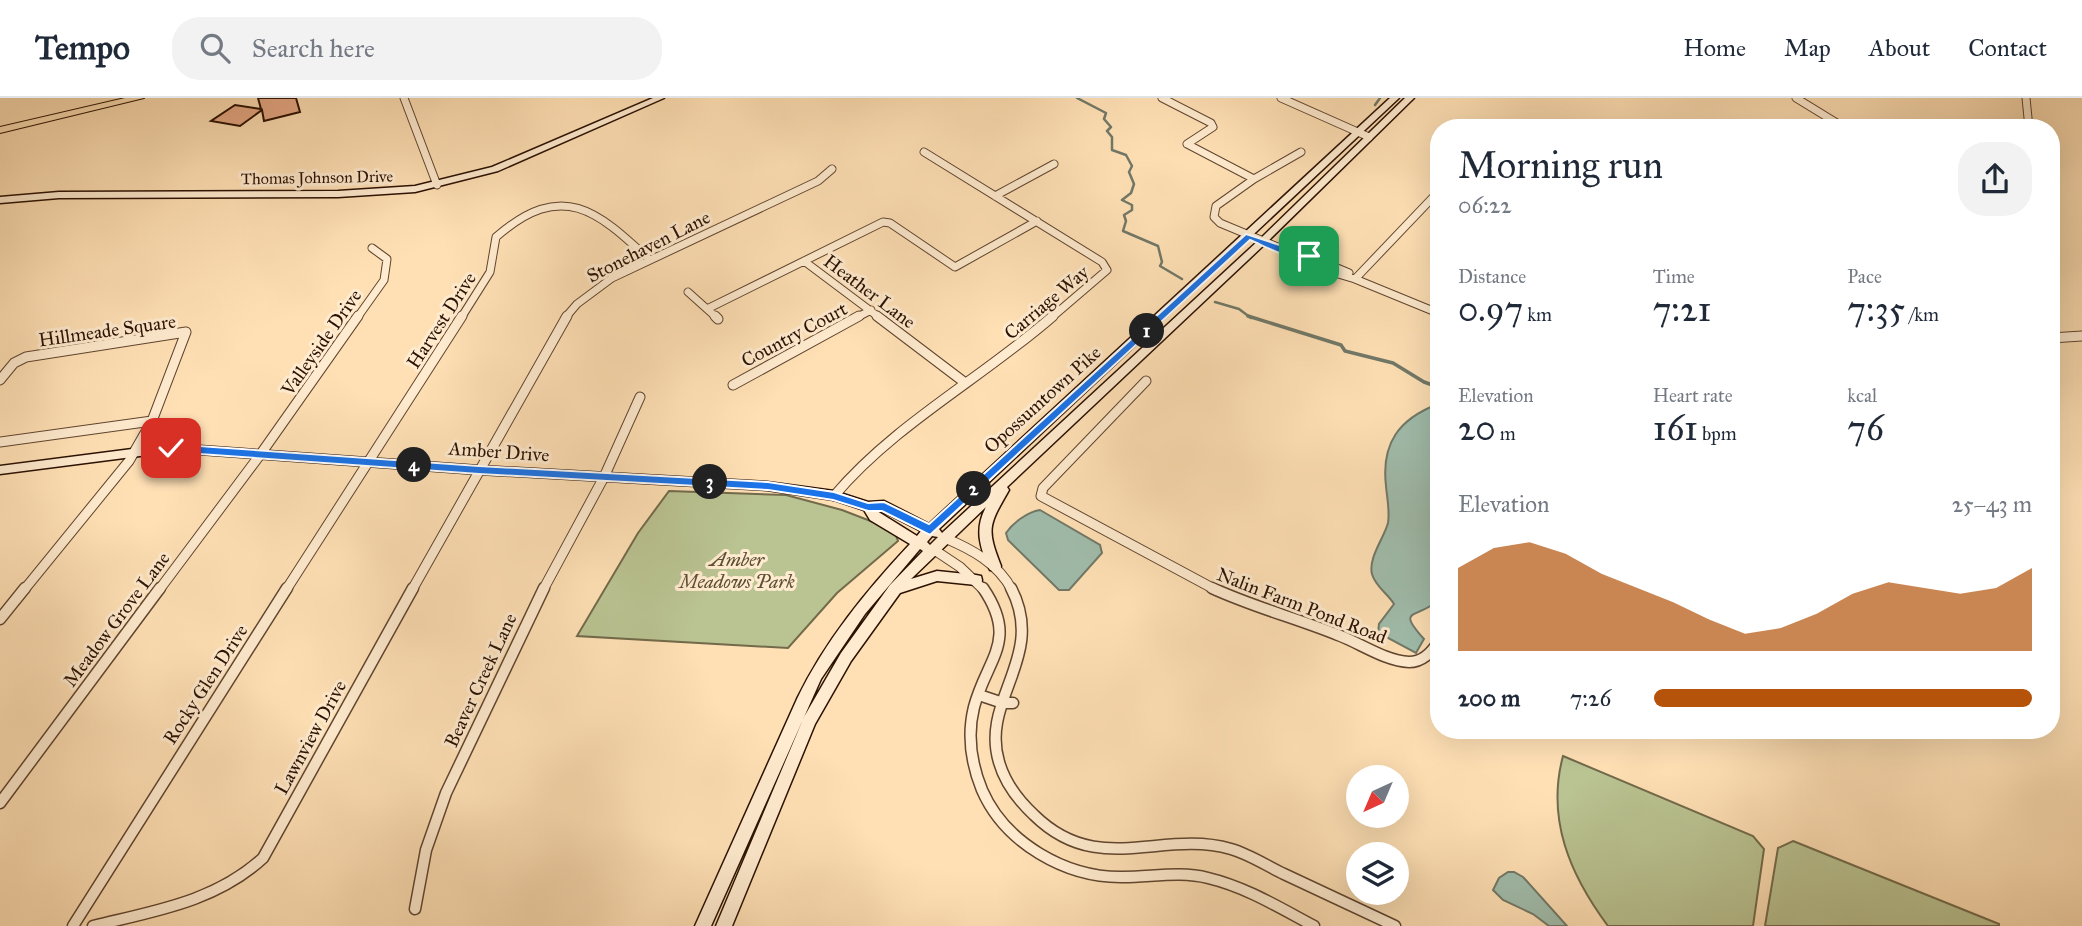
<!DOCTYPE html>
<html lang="en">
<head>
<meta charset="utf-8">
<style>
  :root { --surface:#fff; --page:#f2f2f3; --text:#1f2937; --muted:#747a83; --line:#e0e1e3; --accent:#b45309 }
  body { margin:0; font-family:"IM FELL Great Primer",serif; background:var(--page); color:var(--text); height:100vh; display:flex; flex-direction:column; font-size:26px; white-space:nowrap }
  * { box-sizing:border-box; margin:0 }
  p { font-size:23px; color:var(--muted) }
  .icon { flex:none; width:38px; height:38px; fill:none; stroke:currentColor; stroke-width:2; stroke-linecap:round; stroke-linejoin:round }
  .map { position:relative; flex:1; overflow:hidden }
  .details { position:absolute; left:1430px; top:21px; width:630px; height:620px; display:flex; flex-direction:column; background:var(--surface); border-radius:28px; box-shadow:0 7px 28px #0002 }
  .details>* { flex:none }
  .needle { width:46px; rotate:224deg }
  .tools { position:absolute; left:1346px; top:667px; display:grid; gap:14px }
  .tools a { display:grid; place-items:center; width:63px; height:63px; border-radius:50%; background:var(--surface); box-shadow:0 7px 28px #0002; font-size:35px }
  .pin { position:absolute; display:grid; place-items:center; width:60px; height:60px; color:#fff; margin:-30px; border-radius:14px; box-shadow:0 4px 10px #0006 }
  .km { position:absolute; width:35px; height:35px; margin:-18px; border-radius:50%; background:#222; color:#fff; font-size:19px; line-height:35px; text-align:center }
  .round { display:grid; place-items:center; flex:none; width:74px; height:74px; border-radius:28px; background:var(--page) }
  .summary { display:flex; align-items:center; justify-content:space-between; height:119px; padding:0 28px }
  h1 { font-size:38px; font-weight:600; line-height:52px }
  .metrics { display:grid; grid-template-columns:repeat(3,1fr); gap:10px; height:119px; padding:7px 28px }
  .metrics div { display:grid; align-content:center }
  .metrics b { font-size:35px; font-weight:600 }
  .metrics small { font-size:19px; font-weight:400 }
  .metrics p { font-size:19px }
  .chart { height:196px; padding:14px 28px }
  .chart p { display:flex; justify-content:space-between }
  .chart svg { width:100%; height:126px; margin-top:7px; fill:var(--accent); opacity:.7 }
  ul { padding:0 28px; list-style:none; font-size:23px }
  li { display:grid; grid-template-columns:112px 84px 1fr; align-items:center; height:52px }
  li i { height:18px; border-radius:9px; background:var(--accent) }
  header { display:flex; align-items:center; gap:42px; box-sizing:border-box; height:98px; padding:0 35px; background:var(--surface); border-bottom:2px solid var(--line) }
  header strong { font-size:33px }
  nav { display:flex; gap:38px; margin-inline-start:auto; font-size:24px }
  .search { width:490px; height:63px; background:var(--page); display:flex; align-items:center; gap:18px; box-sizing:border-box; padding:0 24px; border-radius:28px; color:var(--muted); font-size:26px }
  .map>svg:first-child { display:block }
  .green { fill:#bac392; stroke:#726a4a; stroke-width:2 }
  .water { fill:#a0bdac; stroke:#717868; stroke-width:2 }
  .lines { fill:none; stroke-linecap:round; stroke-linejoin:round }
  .stream-far1 { stroke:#717868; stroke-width:2.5 }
  .stream { stroke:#717868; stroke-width:3.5 }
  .building { fill:#e5a885; stroke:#2b1102; stroke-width:2 }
  .street-far2-casing { stroke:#60452f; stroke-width:9 }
  .street-far1-casing { stroke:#60452f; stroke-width:11 }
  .street-casing { stroke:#60452f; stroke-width:13 }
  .secondary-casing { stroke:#2b1102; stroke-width:3 }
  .highway-casing { stroke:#2b1102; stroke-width:2 }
  .street-far2 { stroke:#ffebcf; stroke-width:7 }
  .street-far1 { stroke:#ffebcf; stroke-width:9 }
  .street { stroke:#ffebcf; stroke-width:10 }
  .secondary { fill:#ffebcf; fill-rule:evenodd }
  .highway { fill:#ffe0b5; fill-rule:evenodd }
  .route { fill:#1a73e8; stroke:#fff; stroke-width:2 }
  .labels { text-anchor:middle; stroke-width:6; stroke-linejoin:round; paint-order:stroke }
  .far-street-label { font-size:16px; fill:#2b1102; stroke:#ffebcf }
  .street-label { font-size:19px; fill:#2b1102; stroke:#ffebcf }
  .park-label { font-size:19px; font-style:italic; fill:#5d4f34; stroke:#ffebcf }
</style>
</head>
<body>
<header>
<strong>Tempo</strong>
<div class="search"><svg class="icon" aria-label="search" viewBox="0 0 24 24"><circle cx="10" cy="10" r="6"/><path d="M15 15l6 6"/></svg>Search here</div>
<nav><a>Home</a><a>Map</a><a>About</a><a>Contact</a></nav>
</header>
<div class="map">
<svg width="2082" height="828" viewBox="0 0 2082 828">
  <rect width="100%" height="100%" fill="#ffe0b5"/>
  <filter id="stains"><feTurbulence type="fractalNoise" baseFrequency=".00286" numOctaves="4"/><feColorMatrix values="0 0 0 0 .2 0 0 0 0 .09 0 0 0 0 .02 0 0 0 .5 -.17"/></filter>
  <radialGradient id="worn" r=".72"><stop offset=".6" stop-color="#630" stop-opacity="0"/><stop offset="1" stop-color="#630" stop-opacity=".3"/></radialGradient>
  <path class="green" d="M669,393L786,397L842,412L894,432L898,443L837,495L788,550L577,538L638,435Z
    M1563,658L1753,738L1764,751L1753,828H1608C1570,777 1546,721 1563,658Z
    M1793,743L1999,826V828H1765L1778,750Z"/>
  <path class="water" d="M1438,306V495L1433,506C1415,520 1397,511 1424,541L1416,555L1388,540L1383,534L1378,535L1379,526L1394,506C1388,496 1375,488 1372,476C1368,460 1384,440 1388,425C1390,413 1387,400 1386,388C1381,345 1399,321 1438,306Z
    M1040,412L1100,447L1102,455L1069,492H1059L1008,442L1006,435C1013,425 1027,414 1040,412Z
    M1508,774H1514L1523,779L1567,828H1549L1533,816L1503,802L1493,792L1499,780Z"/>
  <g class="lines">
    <path class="stream-far1" d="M1077,0L1106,15L1104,21L1111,29L1107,33L1112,39V52L1126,57L1132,68L1129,74L1134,86L1131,95L1122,102L1132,107V112L1124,117L1126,123L1123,133L1158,148L1162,164L1160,168L1182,181
      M1375,7L1380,0
      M1215,204L1239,211L1251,220"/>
    <path class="stream" d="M1248,218L1341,247L1345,253L1393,265L1424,284L1438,289"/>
  </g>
  <path class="building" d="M258,0H296L300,14L264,23L262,12L240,28L211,23L235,7L261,11Z"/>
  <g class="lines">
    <g class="street-far2-casing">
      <path id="street-far2" d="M404,0L437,87
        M1162,0L1211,25L1213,29L1187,46L1254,81L1216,108L1214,119L1220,125L1297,157L1325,172L1355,181L1438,215
        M1281,0L1369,39
        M1796,0L1845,30
        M2026,0L2029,30
        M924,54L1102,164L1107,172L1051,220
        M1254,81L1301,54
        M995,98L1054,66
        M1297,157L1309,158L1349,175
        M804,163L880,220
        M1355,181L1438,94
        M688,194L717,220
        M707,211L883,124L890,125L955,169L1037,123
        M357,220L384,182L387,161L372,150
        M461,220L490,174L496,139C563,81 597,113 650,162
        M565,220L577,206L612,180L818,83L832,71
        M856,220L871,212"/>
    </g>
    <g class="street-far1-casing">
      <path id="street-far1" d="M715,218L718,221
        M877,218L964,284
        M2051,240L2082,238
        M0,282L14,265L26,259L186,234L152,323L129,363L24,492
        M1146,283L1043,390L1041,398L1216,492
        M733,287L859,218
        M0,344L152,323
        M834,398C895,326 982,280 1053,218
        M945,440C971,451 998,465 1012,492
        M933,451L960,469L984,492
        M159,492L260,357L358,218
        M286,492L462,218
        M412,492L567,218
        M543,492L604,379L640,299"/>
    </g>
    <g class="street-casing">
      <path id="street" d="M983,490C1019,543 987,560 974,609C967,637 971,665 982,692C1005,745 1066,780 1123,779C1152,779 1180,773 1208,780C1246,789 1280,810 1314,828
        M1011,490C1047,559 980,601 999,664C1005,685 1019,703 1034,717C1098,780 1161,731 1231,751C1249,756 1267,768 1284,776C1321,793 1358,811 1395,828
        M1212,490C1253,509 1296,520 1338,537C1360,545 1385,563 1409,564C1422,564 1432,554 1438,544
        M0,521L25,490
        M979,597L1003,605H1013
        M0,705L160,490
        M415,811L426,752L446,695L544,490
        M73,828L287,490
        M93,828C154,813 215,804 263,760L413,490"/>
    </g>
    <g class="secondary-casing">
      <path id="secondary" d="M653,0H664L498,73L415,94L338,99L59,100L0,105V99L59,94L338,93L415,88L492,69Z
        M1390,0H1399L939,431L942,435L1259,142L1405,0H1414L1265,146L1007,389L1009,392C989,427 986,430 1001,468L1000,472H990C980,450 974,431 986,409L911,481L937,473L976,477L981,478L982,482L981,486L976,487L937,483L900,495L851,563L815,626L732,828H716L804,619L841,555L890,487L923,453L920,451L865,516L821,581L711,828H695L797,601C825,543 866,493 910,446L870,422L864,412L834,402L767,392L479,376L171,354L0,376V368L171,346L479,368L767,384L834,393L868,404L884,403L929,426ZM877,413H882L921,433L917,438ZM932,438L938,439L930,447L927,444Z"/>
    </g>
    <g class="highway-casing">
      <path id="highway" d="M125,0H144L0,35V29Z"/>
    </g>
    <use href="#street-far2" class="street-far2"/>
    <use href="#street-far1" class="street-far1"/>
    <use href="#street" class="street"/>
    <use href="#secondary" class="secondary"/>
    <use href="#highway" class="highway"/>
  </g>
  <path class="route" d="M1246,136L1313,158C1297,167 1267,149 1250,142L930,437L882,413H868L833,402L768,392L479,376L171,354L165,350L171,346L479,368L768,384L834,394L868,405L884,404L929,426Z"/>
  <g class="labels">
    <g class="far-street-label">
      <text transform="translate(317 79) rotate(-1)" y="6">Thomas Johnson Drive</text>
    </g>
    <g class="street-label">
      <text transform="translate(648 148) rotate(-27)" y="7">Stonehaven Lane</text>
      <text transform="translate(870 193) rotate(37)" y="7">Heather Lane</text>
      <text transform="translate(1046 204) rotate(-40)" y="7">Carriage Way</text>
      <text transform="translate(441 222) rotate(-57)" y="7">Harvest Drive</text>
      <text transform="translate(107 232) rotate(-8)" y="7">Hillmeade Square</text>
      <text transform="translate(794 236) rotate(-28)" y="7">Country Court</text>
      <text transform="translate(321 244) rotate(-55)" y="7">Valleyside Drive</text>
      <text transform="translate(1042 301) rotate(-42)" y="7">Opossumtown Pike</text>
      <text transform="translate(499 353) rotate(4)" y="7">Amber Drive</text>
      <text transform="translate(1302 507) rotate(21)" y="7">Nalin Farm Pond Road</text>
      <text transform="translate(116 521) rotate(-53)" y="7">Meadow Grove Lane</text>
      <text transform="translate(480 582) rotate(-65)" y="7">Beaver Creek Lane</text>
      <text transform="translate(205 586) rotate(-57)" y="7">Rocky Glen Drive</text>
      <text transform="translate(310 639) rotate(-61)" y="7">Lawnview Drive</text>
    </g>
    <g class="park-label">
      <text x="737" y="468">Amber<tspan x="737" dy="22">Meadows Park</tspan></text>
    </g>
  </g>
  <rect width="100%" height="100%" filter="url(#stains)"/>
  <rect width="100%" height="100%" fill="url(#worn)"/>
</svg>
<div class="tools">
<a><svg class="needle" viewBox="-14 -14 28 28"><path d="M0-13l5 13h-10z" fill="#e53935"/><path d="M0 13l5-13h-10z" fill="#747a83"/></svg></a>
<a><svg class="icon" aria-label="layers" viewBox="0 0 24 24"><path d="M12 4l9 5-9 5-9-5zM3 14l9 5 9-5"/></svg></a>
</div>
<div class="pin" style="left:1309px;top:158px;background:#1e9e55"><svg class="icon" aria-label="arrive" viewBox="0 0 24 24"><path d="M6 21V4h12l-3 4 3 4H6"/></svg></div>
<div class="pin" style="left:171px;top:350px;background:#d93025"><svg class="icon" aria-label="check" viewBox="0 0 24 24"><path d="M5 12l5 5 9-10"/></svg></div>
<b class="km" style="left:1147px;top:233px">1</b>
<b class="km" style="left:974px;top:391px">2</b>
<b class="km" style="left:710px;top:384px">3</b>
<b class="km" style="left:414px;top:367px">4</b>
<section class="details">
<div class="summary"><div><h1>Morning run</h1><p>06:22</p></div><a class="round"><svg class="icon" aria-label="share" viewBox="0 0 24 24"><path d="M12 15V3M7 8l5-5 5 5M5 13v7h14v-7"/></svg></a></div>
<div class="metrics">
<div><p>Distance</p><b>0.97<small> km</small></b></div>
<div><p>Time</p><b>7:21</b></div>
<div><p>Pace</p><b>7:35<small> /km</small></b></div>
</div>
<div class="metrics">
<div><p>Elevation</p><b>20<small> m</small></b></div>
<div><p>Heart rate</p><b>161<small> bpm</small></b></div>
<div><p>kcal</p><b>76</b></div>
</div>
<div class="chart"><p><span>Elevation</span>25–43 m</p>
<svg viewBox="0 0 160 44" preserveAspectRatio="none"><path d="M0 44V15L10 8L20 6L30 10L40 17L50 22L60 27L70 33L80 38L90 36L100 31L110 24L120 20L130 22L140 24L150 22L160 15V44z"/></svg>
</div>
<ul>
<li><b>200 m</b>7:26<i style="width:100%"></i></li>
</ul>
</section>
</div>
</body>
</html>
